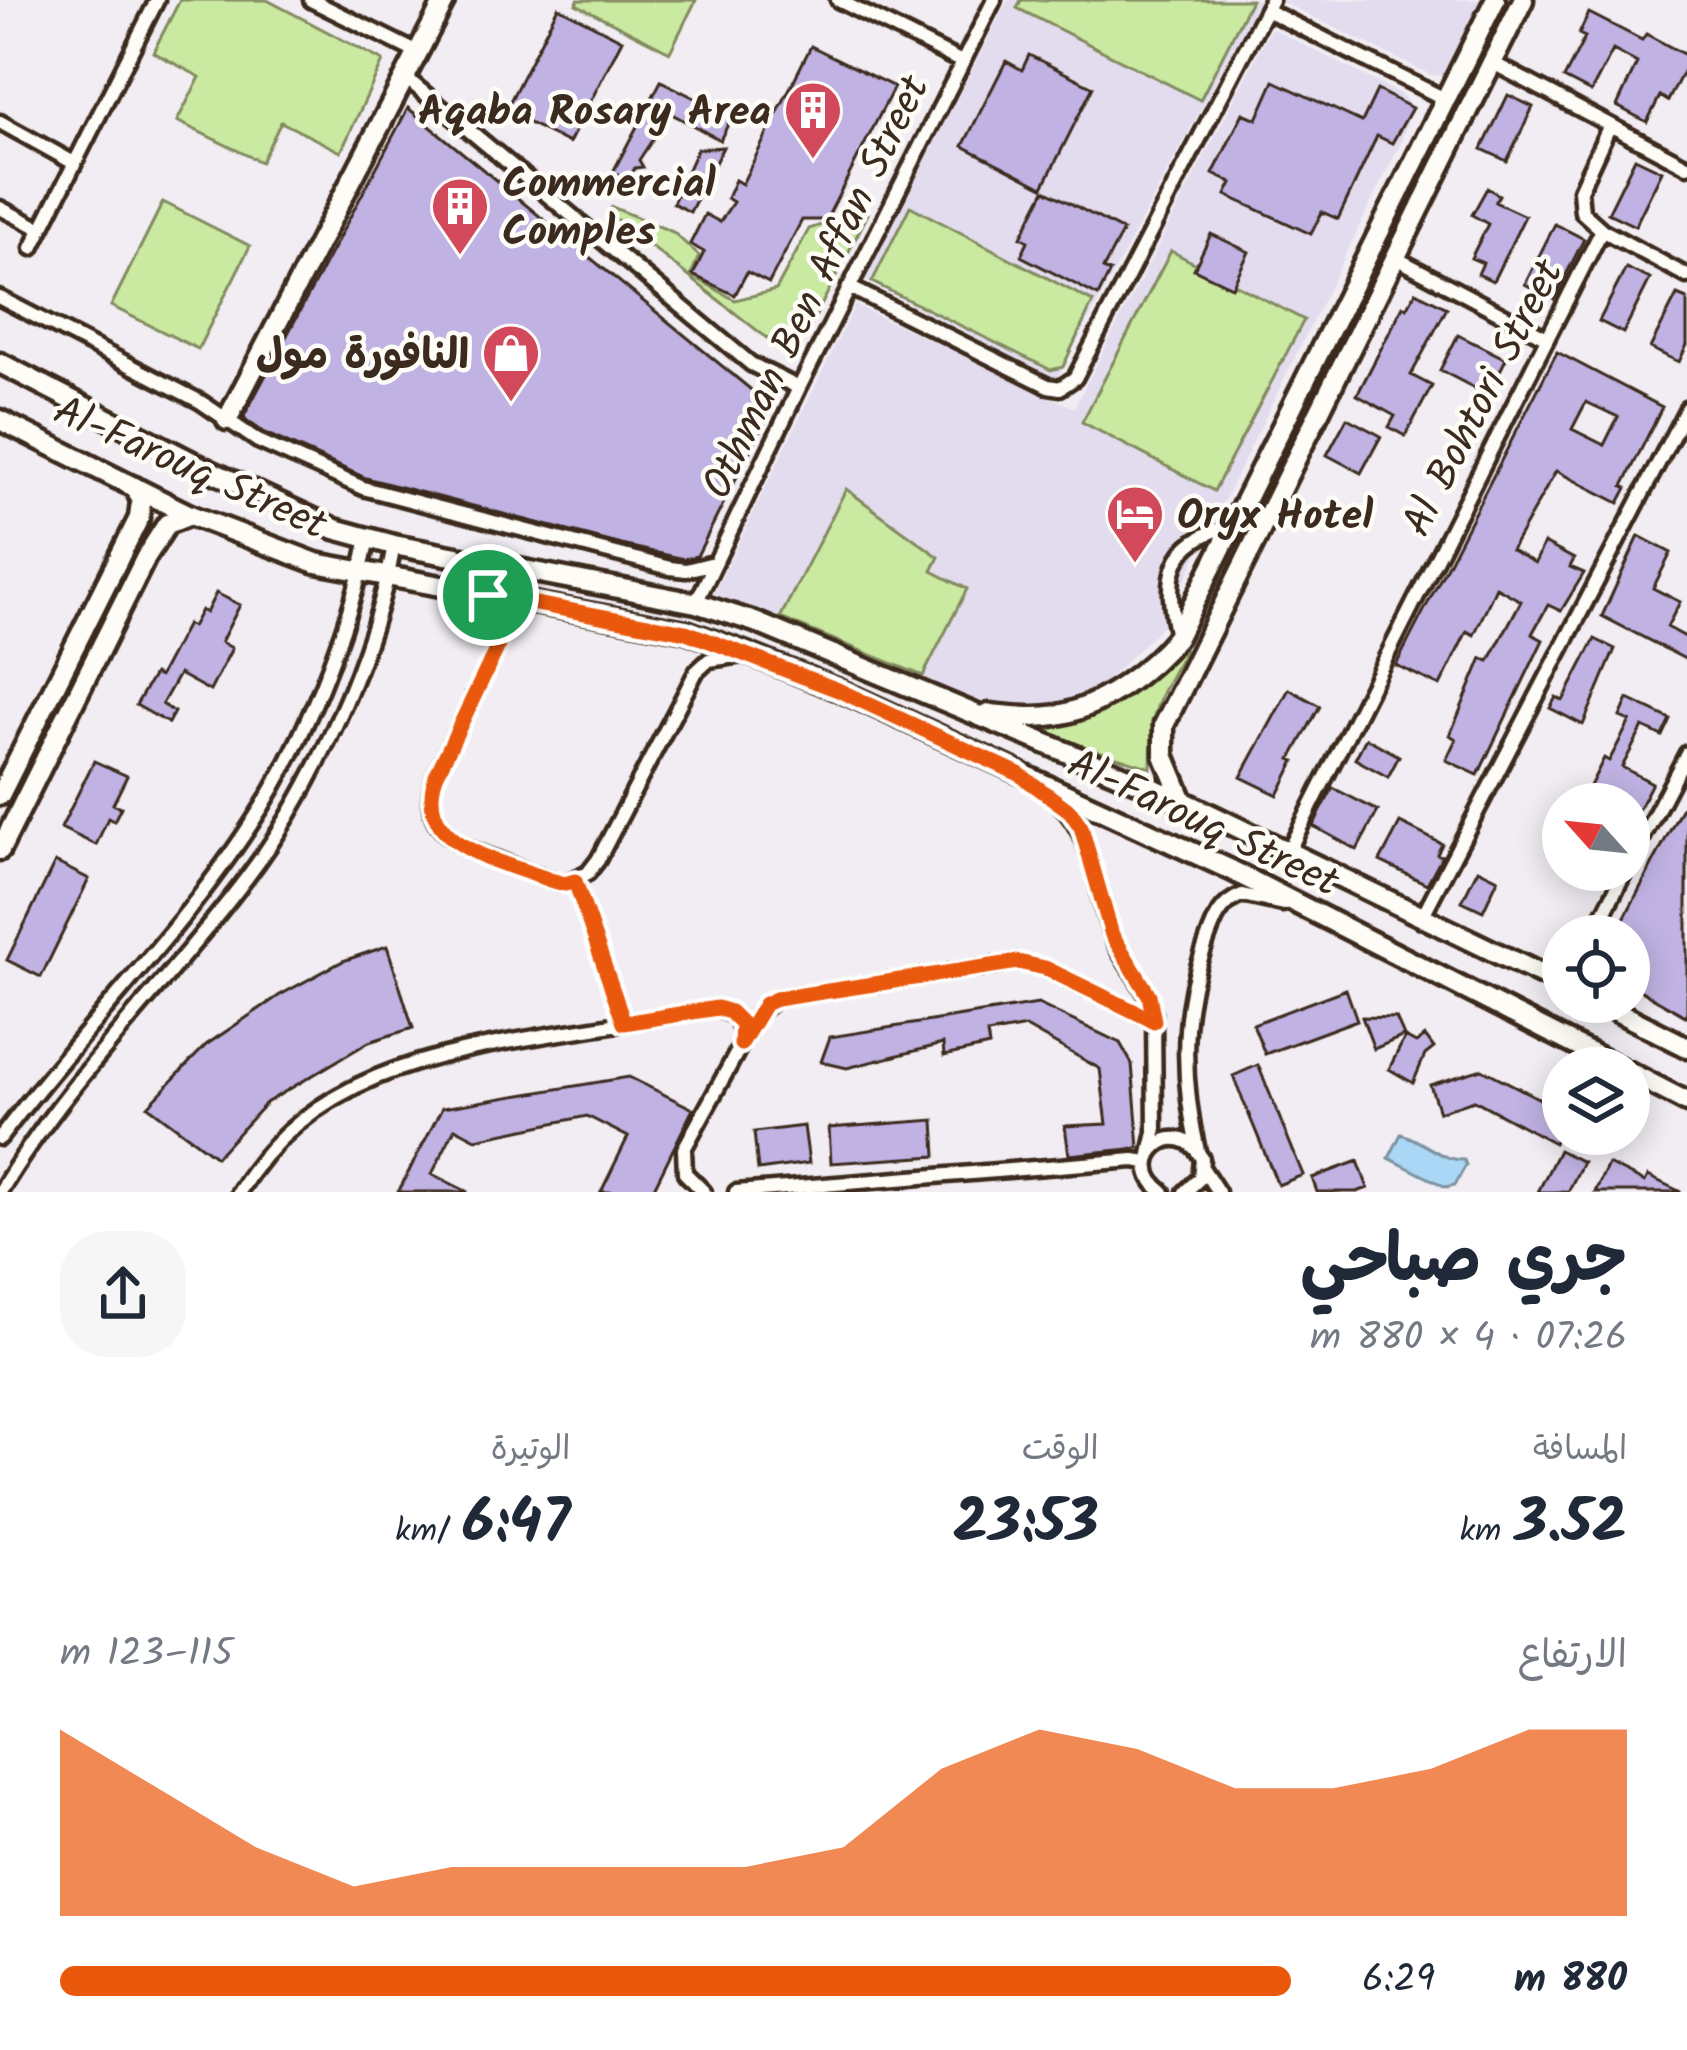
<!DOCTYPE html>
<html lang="ar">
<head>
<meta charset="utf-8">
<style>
  :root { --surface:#fff; --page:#f6f6f7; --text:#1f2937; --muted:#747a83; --accent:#ea580c }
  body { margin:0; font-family:Kalam,"Playpen Sans Arabic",sans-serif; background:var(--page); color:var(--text); direction:rtl; height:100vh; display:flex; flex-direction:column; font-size:45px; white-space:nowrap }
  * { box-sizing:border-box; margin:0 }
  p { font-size:39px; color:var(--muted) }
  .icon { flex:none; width:66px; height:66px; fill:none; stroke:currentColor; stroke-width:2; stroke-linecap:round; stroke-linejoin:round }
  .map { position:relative; height:1192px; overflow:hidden; direction:ltr }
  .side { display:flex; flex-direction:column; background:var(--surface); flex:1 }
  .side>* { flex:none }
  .needle { width:78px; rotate:297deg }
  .controls { position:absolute; left:1542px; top:783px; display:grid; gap:24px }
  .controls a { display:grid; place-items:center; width:108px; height:108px; border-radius:50%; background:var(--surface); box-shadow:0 6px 30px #0003; font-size:60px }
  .pin { position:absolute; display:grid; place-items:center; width:102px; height:102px; color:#fff; margin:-51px; border:6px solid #fff; border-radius:50%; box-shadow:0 3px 12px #0007 }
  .round { display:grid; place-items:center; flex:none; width:126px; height:126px; border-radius:48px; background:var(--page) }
  .headline { display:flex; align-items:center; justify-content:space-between; height:204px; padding:0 60px }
  h1 { font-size:66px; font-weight:700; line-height:90px }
  .figures { display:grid; grid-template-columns:repeat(3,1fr); gap:18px; height:204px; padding:12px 60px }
  .figures div { display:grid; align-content:center }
  .figures b { font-size:60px; font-weight:700 }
  .figures small { font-size:33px; font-weight:400 }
  .figures p { font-size:33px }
  .chart { height:336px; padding:24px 60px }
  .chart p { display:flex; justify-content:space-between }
  .chart svg { width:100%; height:216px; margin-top:12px; fill:var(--accent); opacity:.7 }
  ul { padding:0 60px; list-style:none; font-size:39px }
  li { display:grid; grid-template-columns:192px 144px 1fr; align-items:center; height:90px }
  li i { height:30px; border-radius:15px; background:var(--accent) }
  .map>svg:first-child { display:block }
  .built { fill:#e2dcee }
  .green { fill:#cae9a1; stroke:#828a60; stroke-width:3 }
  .water { fill:#aad7f6; stroke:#7e92a0; stroke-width:3 }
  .building { fill:#c0b3e4; stroke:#3b2a1e; stroke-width:3; fill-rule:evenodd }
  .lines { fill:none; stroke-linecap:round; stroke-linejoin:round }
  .street-casing { stroke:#3b2a1e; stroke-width:21 }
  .secondary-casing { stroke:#3b2a1e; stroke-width:27 }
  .primary-casing { stroke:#3b2a1e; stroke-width:27 }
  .street { stroke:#fdfcf7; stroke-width:12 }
  .secondary { stroke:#fdfcf7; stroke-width:18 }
  .primary { stroke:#fdfcf7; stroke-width:18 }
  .route-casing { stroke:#fff; stroke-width:24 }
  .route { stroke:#ea580c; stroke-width:15 }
  .labels { text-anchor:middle; stroke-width:9; stroke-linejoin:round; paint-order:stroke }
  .poi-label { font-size:42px; font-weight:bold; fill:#3b2a1e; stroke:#fdfcf7; text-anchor:end }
  .street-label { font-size:42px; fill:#3b2a1e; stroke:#fdfcf7 }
</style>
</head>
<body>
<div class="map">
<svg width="1687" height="1192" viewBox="0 0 1687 1192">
  <rect width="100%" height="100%" fill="#f1edf3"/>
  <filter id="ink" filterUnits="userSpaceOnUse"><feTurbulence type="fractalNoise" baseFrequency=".00833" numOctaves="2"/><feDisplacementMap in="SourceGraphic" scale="24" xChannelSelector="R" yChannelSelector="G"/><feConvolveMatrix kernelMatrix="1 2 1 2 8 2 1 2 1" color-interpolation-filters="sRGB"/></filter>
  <g filter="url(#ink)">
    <path class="built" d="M1008,0H1259L1057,379L864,280Z
      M1278,0H1481L1443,76L1431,75Z
      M1271,28L1402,95L1412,108L1401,142L1163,625L1099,688L1053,703H1012L960,698L714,593L855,305L1074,408Z"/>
    <path class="green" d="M180,0H267L383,61L341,152L281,122L261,162L177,121L200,77L153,52Z
      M578,0H696L670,52L576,4Z
      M1021,0H1251L1200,100L1017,8Z
      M163,202L250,246L198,349L111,306Z
      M910,206L1093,302L1063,367L1051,370L872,282Z
      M612,207L673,232L699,256L691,275L735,300L776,290L809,229L821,225L837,231L867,216L811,325L794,342L773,343L607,212Z
      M1171,251L1304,320L1214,491L1082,422Z
      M846,489L939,557L932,571L967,589L923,676L780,618Z
      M1177,646L1185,650L1162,693L1152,721L1151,768L1035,731C1093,727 1139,687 1177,646Z"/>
    <path class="water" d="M1401,1134C1423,1140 1442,1161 1464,1160L1466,1165L1455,1185L1446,1187L1389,1158Z"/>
    <path class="building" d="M558,7L622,40L569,143L505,111Z
      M1589,13L1642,40L1646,34L1687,56V64L1668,101L1660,96L1647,122L1617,106L1637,63L1613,50L1591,92L1564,78L1585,37L1579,34Z
      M811,46L894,87L826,220H802L769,283L747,272L735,295L693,275L704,252L690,244L705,214L720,222L733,202L727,198L735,180L742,184Z
      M1029,55L1093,87L1043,187L963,146L1006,61L1022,70Z
      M661,81L732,117L720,140L670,113L639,160L643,167L635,168L628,180L613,172Z
      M1274,81L1362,122L1377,90L1412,108L1392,143L1377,136L1338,219L1322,212L1311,234L1226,195L1232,183L1213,174L1243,113L1257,119Z
      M1508,95L1533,107L1507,161L1482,149Z
      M408,108L772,407L697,556L684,559L622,545L366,478L263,432L246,420L244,416Z
      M723,147L690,212L673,203L697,149Z
      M1635,158L1662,171L1635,226L1608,213Z
      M1487,188L1499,195L1495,202L1525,216L1493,281L1478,274L1483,263L1471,258L1488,224L1472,215Z
      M1045,190L1123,231L1103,269L1110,272L1098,296L1021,256L1028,241L1021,237Z
      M1555,224L1584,239L1554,299L1525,284Z
      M1211,234L1249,252L1232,287L1194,269Z
      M1626,268L1650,279L1623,333L1599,321Z
      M1416,292L1447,308L1411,375L1432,386L1405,436L1389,427L1395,416L1357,395L1403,306L1407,308Z
      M1677,295L1687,299V345L1679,362L1650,348Z
      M1458,335L1506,359L1488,395L1440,370Z
      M1557,352L1662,407L1623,486L1627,488L1619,503L1556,471L1511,550L1535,563L1544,543L1574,559L1570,567L1584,573L1561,611L1548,605L1532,634L1543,640L1478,775L1446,760L1456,739L1450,735L1482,658L1489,661L1521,601L1496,587L1474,635L1467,631L1440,686L1396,665ZM1586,402L1618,417L1604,445L1572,429Z
      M1347,418L1381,436L1361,473L1327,455Z
      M1639,536L1671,553L1653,588L1680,602L1667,627L1687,638V660L1602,616Z
      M216,593L240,605L221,642L232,648L210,691L179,674L162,704L174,712L168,723L136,705L154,674L159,677L187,624L192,627L201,610L206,613Z
      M1595,639L1615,649L1583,725L1550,708L1556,697L1563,701Z
      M1289,689L1320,706L1291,759L1295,761L1278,795L1241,777Z
      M1628,699L1670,719L1662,736L1643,727L1622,767L1652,783L1637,812L1629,804H1620L1589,788L1604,758L1609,761L1630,721L1620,717Z
      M1366,738L1399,756L1388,777L1355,759Z
      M94,761L127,776L113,804L121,807L114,821L108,818L96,845L61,828Z
      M1333,788L1378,811L1357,850L1313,826Z
      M1687,798V1017L1629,984V936H1615Z
      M1400,823L1442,844L1437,854L1442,856L1427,884L1380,861Z
      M55,862L89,879L41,977L7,960Z
      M1478,869L1498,879L1483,911L1462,901Z
      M387,946L413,1028L369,1042L266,1103L216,1157L148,1106L206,1045L280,995L343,961Z
      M1346,989L1357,1020L1265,1054L1253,1024Z
      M1038,1004L1120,1043L1132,1064L1139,1148L1069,1155L1065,1126L1107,1124L1100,1069L1026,1027L987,1034L989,1046L944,1056L943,1044L847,1068L821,1062L830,1037Z
      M1362,1017L1396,1018L1404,1036L1374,1049Z
      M1425,1036L1434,1048L1425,1055L1413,1083L1389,1069L1405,1037L1416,1043Z
      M1258,1065L1303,1175L1278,1185L1233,1076Z
      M1482,1069L1563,1111V1122L1554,1143L1474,1100L1439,1112L1430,1085Z
      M629,1077L693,1109L652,1192H601L628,1137L587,1116L476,1139L455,1128L432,1174L468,1192H398L442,1108Z
      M934,1120L936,1156L831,1163L829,1128Z
      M804,1126L809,1163L758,1170L754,1132Z
      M1559,1150L1583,1162L1568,1192H1538Z
      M1358,1161L1368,1188L1357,1192H1317L1312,1178Z
      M1608,1164L1645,1182L1648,1176L1681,1192H1595Z"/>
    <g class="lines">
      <g class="street-casing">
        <path id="street" d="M311,0L418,53
          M838,0L962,62
          M1266,10L1445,99
          M1491,62L1687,166
          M406,78L751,364L799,388
          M0,122L74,163
          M1609,127L1580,190L1582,212L1602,230L1687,276
          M0,208L41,229
          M32,248L157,0
          M1394,257L1547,338
          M849,287L1048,386L1060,388L1075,378L1271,0
          M0,298L201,402L258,441L363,488L670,568L686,570L714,563
          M489,596C505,614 503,625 497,648L435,776C417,832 458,844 501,861C522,869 543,879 565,884L588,873L598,860L696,672L709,660L742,655
          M696,603L799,388L994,0
          M1177,637C1164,580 1167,540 1232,526
          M1045,792C1098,830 1090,886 1114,941C1126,967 1146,986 1154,1014L1155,1132L1150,1154
          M1289,850L1602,230
          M1629,864L1687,753
          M575,881L624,1023
          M1422,917L1687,408
          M1592,936L1626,870
          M0,1138C80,1031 178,936 251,824C303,746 349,630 368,538
          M1198,1151C1182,1082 1180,1012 1205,946C1213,924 1218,904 1242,895L1283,904
          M1203,1169L1218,1192
          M0,1192C69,1077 168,983 248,876C314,789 375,652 394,545
          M239,1192C309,1076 431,1054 554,1034C608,1026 663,1017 717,1008L736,1017L743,1037
          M704,1192L685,1173L684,1149L758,1014L776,999L1018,962L1045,968L1154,1021
          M736,1192L1134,1160L1147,1162
          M1163,1192C1120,1160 1178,1111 1202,1159L1200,1178L1185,1192"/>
      </g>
      <g class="secondary-casing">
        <path id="secondary" d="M227,420L445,0
          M0,795L139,518L141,501L135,487
          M0,850L146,557L167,524L190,515"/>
      </g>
      <g class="primary-casing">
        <path id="primary" d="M0,363L200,466L335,529L394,545L696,603L755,622L1183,801L1563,985
          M0,420L190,515L316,563L686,631L749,654L839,690L1231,870L1620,1068
          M989,714C1012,716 1034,719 1057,715C1101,708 1150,670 1177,637L1495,0
          M1183,801L1164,755V725L1523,0
          M1598,1002L1687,1047
          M1629,1072L1687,1102"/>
      </g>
      <use href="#street" class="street"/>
      <use href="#secondary" class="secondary"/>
      <use href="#primary" class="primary"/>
    </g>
  </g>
  <g class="lines" filter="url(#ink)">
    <g class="route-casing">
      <path id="route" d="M488,595L686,632L838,690L1019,774L1070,811L1081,827L1112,935L1149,995L1154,1021L1045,968L1018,962L776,999L765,1004L741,1044L742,1024L730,1012L717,1008L624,1023L575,881L565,884L550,880C501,861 412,846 436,776L497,648C504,624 504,613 488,595Z"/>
    </g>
    <use href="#route" class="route"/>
  </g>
  <defs>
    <g id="building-pin" transform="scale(3)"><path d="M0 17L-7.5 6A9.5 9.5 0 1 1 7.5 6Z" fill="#d1495b" stroke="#fdfcf7"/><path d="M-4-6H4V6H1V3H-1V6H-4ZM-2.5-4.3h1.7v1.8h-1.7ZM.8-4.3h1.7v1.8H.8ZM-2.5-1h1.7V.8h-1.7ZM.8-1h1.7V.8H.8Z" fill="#fff"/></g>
    <g id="shop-pin" transform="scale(3)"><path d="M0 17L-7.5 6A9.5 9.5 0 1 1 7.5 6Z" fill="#d1495b" stroke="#fdfcf7"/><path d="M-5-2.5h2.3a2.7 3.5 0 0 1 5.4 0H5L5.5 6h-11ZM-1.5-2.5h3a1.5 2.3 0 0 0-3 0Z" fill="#fff"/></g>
    <g id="hotel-pin" transform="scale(3)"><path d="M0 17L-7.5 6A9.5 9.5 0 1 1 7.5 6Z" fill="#d1495b" stroke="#fdfcf7"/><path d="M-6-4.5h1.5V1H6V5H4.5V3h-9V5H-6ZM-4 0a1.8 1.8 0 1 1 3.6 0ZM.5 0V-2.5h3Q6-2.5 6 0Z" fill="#fff"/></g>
  </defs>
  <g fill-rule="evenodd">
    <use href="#building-pin" x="813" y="110"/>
    <use href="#building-pin" x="460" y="206"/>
    <use href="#shop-pin" x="511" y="353"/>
    <use href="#hotel-pin" x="1135" y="514"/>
  </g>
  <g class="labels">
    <g class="poi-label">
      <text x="771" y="125">Aqaba Rosary Area</text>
      <text x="502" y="197" text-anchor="start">Commercial<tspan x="502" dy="48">Comples</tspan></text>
      <text x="469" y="368">النافورة مول</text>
      <text x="1177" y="529" text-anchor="start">Oryx Hotel</text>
    </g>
    <g class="street-label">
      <text transform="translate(814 286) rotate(-64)" y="15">Othman Ben Affan Street</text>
      <text transform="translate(1481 397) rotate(-63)" y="15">Al Bohtori Street</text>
      <text transform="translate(191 466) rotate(24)" y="15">Al-Farouq Street</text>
      <text transform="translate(1204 821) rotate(25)" y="15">Al-Farouq Street</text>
    </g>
  </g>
</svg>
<div class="controls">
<a><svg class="needle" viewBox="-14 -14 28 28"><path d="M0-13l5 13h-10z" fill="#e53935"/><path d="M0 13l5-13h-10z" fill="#747a83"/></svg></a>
<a><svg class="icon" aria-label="locate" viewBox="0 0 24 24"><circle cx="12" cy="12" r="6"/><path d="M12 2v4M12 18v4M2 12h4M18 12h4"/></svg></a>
<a><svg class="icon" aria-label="layers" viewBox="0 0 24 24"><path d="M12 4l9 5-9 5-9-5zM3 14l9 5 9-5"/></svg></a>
</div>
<div class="pin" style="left:488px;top:595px;background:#1e9e55"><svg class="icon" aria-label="arrive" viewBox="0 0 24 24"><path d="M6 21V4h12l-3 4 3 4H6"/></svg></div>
</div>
<section class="side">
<div class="headline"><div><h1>جري صباحي</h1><p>07:26 · 4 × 880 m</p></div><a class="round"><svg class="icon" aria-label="share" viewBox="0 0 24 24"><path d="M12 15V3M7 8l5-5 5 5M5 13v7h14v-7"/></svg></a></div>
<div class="figures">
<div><p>المسافة</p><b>3.52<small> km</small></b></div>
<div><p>الوقت</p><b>23:53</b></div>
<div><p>الوتيرة</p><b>6:47<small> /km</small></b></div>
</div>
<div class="chart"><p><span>الارتفاع</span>115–123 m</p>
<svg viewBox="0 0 160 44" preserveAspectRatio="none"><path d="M0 44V6L10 18L20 30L30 38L40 34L50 34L60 34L70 34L80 30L90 14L100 6L110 10L120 18L130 18L140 14L150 6L160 6V44z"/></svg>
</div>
<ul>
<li><b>880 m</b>6:29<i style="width:100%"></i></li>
</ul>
</section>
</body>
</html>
